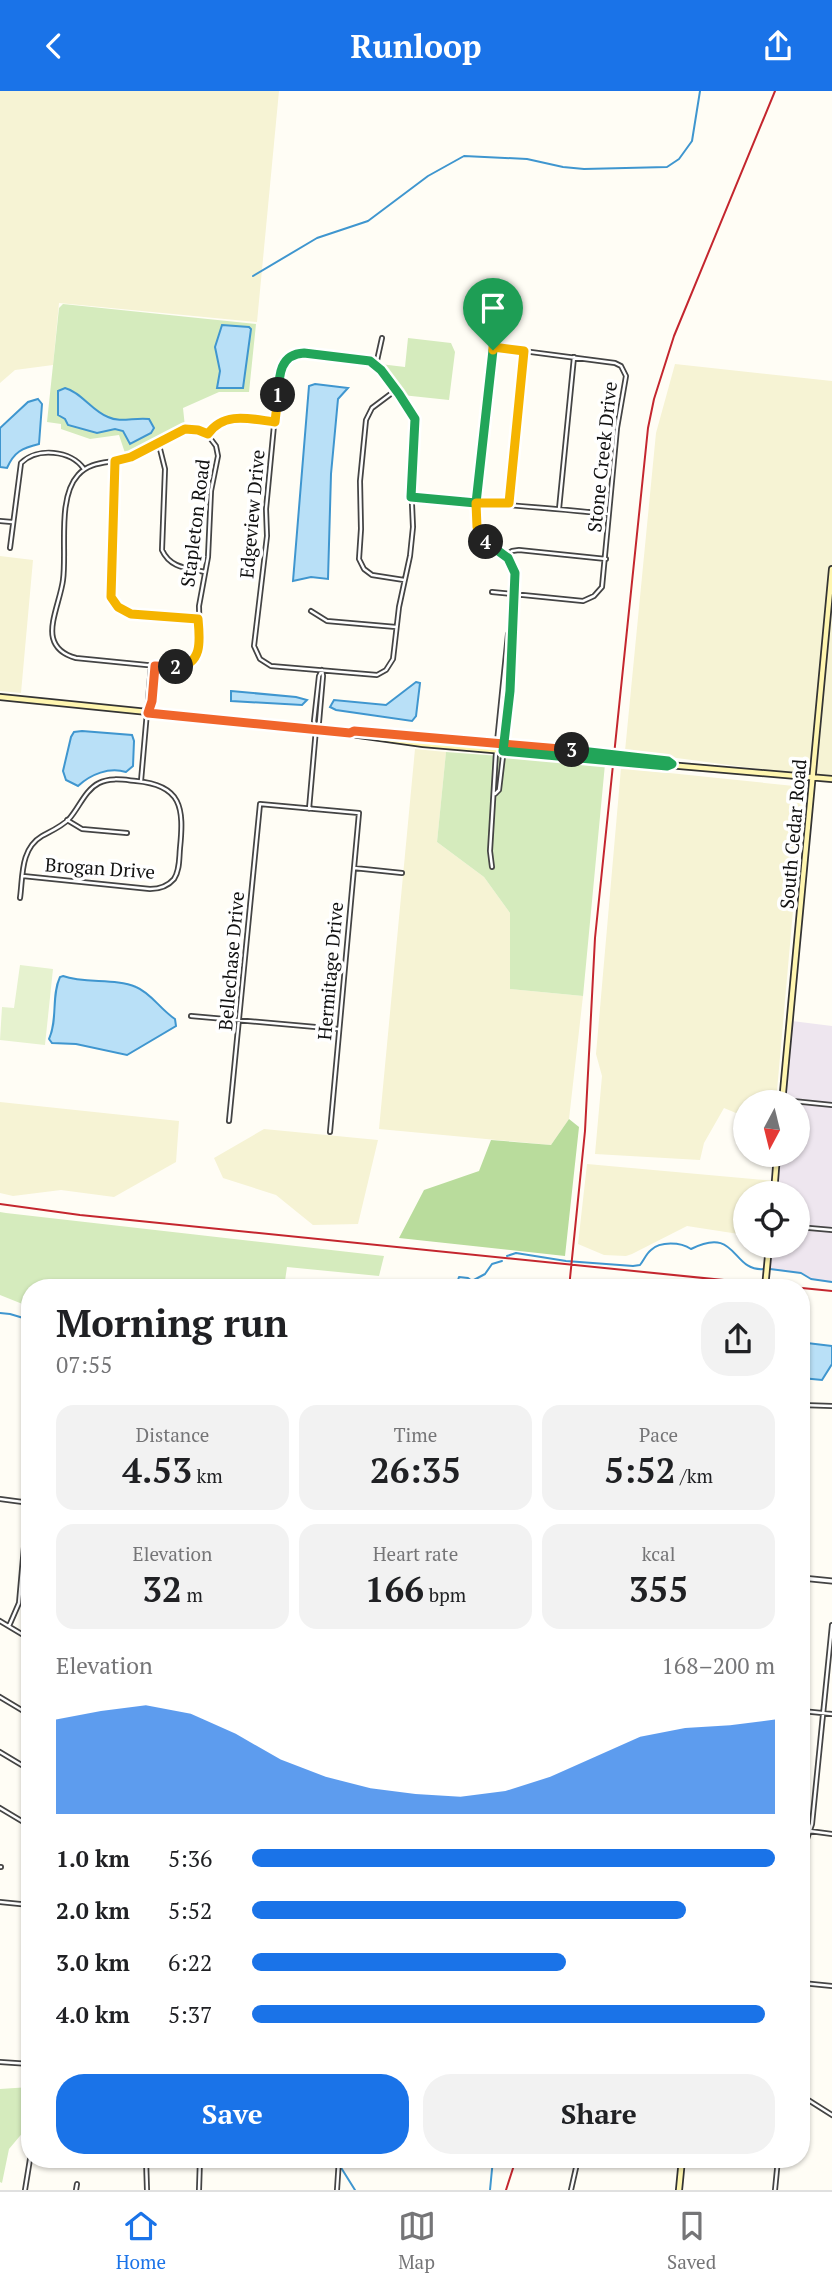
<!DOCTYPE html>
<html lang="en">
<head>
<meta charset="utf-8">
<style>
  :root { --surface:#fff; --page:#f2f2f2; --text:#202124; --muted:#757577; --line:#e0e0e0; --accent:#1a73e8 }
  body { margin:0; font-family:"PT Serif",serif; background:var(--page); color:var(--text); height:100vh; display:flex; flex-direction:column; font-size:26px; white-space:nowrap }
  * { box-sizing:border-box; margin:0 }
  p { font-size:23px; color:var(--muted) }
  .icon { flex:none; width:38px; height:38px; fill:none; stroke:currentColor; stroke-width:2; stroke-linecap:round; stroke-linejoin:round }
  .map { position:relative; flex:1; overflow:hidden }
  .side { position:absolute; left:21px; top:1188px; width:789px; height:889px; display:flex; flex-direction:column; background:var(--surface); border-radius:28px; box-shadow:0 2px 5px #0004 }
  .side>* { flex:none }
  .needle { width:46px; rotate:187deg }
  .controls { position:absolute; left:733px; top:999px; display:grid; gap:14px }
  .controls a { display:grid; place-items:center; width:77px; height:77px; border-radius:50%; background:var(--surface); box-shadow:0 2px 5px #0004; font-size:35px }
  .pin { position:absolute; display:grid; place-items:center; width:60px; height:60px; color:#fff; margin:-72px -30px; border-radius:50% 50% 50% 0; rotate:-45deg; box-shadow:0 0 7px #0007 }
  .pin .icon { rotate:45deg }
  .km { position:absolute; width:35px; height:35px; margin:-18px; border-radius:50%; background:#222; color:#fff; font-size:19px; line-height:35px; text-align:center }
  .round { display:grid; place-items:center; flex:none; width:74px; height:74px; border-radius:28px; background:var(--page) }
  .summary { display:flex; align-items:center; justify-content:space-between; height:119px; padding:0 35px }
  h1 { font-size:38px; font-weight:700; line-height:52px }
  .figures { display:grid; grid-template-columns:repeat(3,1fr); gap:10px; height:119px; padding:7px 35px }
  .figures div { display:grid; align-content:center; border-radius:18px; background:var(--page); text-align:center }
  .figures b { font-size:35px; font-weight:700 }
  .figures small { font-size:19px; font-weight:400 }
  .figures p { font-size:19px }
  .chart { height:196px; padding:14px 35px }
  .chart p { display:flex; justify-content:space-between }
  .chart svg { width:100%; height:126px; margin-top:7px; fill:var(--accent); opacity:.7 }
  .cta { display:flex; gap:14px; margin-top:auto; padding:14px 35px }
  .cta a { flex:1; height:80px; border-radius:28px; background:var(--accent); color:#fff; font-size:28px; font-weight:700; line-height:80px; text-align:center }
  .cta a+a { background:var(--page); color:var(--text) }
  ul { padding:0 35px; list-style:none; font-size:23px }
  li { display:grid; grid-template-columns:112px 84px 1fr; align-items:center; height:52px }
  li i { height:18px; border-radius:9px; background:var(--accent) }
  header { display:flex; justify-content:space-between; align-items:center; height:91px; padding:0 35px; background:var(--accent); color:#fff; font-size:32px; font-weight:700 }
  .dock { display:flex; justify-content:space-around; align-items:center; height:98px; border-top:2px solid var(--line); background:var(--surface); font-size:19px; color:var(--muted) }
  .dock a { display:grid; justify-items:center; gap:4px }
  .dock .current { color:var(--accent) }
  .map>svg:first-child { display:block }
  .industrial { fill:#eee6ef }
  .farmland { fill:#f6f3d4 }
  .green { fill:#d5ebbd }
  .forest { fill:#b9dc9c }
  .pitch { fill:#e6f2cf }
  .water { fill:#b9e0f7; stroke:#3f96cf; stroke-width:2 }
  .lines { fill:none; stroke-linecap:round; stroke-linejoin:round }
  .stream { stroke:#3f96cf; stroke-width:2 }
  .minor-casing { stroke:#444; stroke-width:6 }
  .tertiary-casing { stroke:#444; stroke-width:7 }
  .secondary-casing { stroke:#333; stroke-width:8 }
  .minor { stroke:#fff; stroke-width:2.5 }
  .tertiary { stroke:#fff; stroke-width:3.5 }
  .secondary { stroke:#fff6b0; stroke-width:4.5 }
  .rail { stroke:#c4262e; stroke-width:2 }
  .split-1-casing { stroke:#fff; stroke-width:14 }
  .split-2-casing { stroke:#fff; stroke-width:14 }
  .split-3-casing { stroke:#fff; stroke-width:14 }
  .split-4-casing { stroke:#fff; stroke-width:14 }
  .split-5-casing { stroke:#fff; stroke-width:14 }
  .split-1 { stroke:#22a559; stroke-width:9 }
  .split-2 { stroke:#f5b400; stroke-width:9 }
  .split-3 { stroke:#f0652b; stroke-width:9 }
  .split-4 { stroke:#22a559; stroke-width:9 }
  .split-5 { stroke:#f5b400; stroke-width:9 }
  .labels { text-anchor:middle; stroke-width:7; stroke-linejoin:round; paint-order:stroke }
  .street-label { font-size:19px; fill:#111; stroke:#fff }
</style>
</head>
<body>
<header><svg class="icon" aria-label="back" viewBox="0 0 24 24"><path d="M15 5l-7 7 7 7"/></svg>Runloop<svg class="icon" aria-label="share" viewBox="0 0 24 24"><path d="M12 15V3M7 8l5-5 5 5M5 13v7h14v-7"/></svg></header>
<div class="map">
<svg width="832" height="2099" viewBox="0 0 832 2099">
  <rect width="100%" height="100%" fill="#fffdf5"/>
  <path class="industrial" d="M792,930L832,935V1191L830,1192L811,1188L801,1182L770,1178L772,1155H798V1102H776L780,1064H798V1012L784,1011Z"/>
  <path class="farmland" d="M0,0H279L257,231L59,212L53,274L15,279L0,292Z
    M675,273L832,290V688L625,660L656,342Z
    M0,465L33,469L21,602L0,600Z
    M415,658L446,661L437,751L484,786L510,822V898L583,905L569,1028L551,1054L379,1038Z
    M621,677L804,696L776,1011L746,1012L745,1050H743V1025L724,1017L704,1052L700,1069L595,1063L602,985L596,963Z
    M0,1011L179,1030L176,1071L114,1106L61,1099L13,1105L0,1102Z
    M264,1038L378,1049L358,1133L313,1134L276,1104L223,1087L214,1067Z
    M587,1073L776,1090L774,1102H746L745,1144L687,1135L632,1163L626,1165L604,1164L578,1153Z"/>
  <path class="green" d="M63,213L256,233L249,301H219L183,317L185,336L126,365L119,344L90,348L61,338V333L47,331L59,217Z
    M408,247L451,252L455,261L449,309L402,304L380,274V273L405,276Z
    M446,661L605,673L583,905L510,898V822L484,786L437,751Z
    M0,1121L6,1122L384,1165L379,1185L287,1176L284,1197H30V1216L0,1204Z
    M30,1996V2033L9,2058L2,2092L0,2091V1998Z"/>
  <path class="forest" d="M569,1028L579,1036L565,1165L399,1147L424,1099L479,1080L491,1049L551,1054Z"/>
  <path class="pitch" d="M20,874L53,878L45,954L0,949L2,916L14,917Z"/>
  <path class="water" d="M222,234L249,236L251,238L243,297H217L220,280L215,256Z
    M315,293L348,297L338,308L331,383L328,488L311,486L293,490L309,295Z
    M65,297C81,301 92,320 108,326C120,332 135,326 149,328L154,337L151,342L130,353L123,340L115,338L97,342L68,334L65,328L58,324V300Z
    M38,308L42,313L39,353C22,357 14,361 7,377L0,376V337L28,311Z
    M416,591L420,592L416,625L412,630L336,619L330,616L334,609L386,614Z
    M231,600L296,606L307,609L302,614L231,610Z
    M82,640L132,644L134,650L133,675L126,681C109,676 91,683 78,695L66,689L63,680L71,646L74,641Z
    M63,885C85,893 115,887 136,896C151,902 160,918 175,928L176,935L127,964L76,953L52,952L49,948C58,929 51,905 60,886Z
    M807,1252L832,1255V1273L822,1289L802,1287L803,1254Z"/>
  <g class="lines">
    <path class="stream" d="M253,185L317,147L368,130L428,85L464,65L527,68L563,76L584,78L667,76L679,68L692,50L700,0
      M507,1165L516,1162L566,1170L633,1175L640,1174C644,1169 646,1163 651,1159C660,1150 681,1151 691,1158C738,1134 731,1181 764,1178
      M770,1178L801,1182L811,1188L832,1191
      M447,1197L457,1192L459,1186L468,1187L472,1190L485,1183L492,1173L502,1170
      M0,1222L10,1223L30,1229
      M335,2068L337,2071
      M340,2075L355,2099
      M490,2099L493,2068"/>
    <g class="minor-casing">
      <path id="minor" d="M301,262L370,270L381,279L415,328L411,391L413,436L410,465L399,516L393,568L386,579L377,584L271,575L260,568L254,555L267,445L266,418L279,282L287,268Z
        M376,274L382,247
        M396,299L372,317L366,329L360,390L361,438L359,468L364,478L372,484L404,489
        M185,338L198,339L207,343L216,355L218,365L211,400L208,466L199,515L200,558L194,570L177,577L76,567C65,564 56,559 53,547C49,532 61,506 63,489C67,460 57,407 78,384C91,369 110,373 127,367C148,361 165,346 185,338Z
        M207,343C224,320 251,328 275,331
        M159,354L165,378L162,459C170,477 187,477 205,481
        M115,370L110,497C111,511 118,519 131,523L198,528
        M411,406C477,412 542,416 608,423
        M509,412L524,260
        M559,418L574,266
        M0,430L12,431
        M10,457L21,372C37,356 71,359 84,378
        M506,464L512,460L519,459L606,468
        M492,501L583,510L594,505L602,496L617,337L626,285L621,275L615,272L493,256
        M311,520L327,530L396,536
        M148,620L155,575
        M316,638L319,631L323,585L322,579
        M497,651L508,543L511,538C513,519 520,493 513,476C501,450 479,459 475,422L498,207
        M141,690L151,575
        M495,703L499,699L510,606L513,543L511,538
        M309,718L316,638L314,630L319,585L322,579
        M67,729L82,738L127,742
        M492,776L490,760L496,661
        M354,777L402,782
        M20,807C23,786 20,758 42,745C51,740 61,736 69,728C79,717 85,699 99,692C110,686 125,689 136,690C182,694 184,717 180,757C179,767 180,779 174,788C168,795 160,798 150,798L23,785
        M191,925L338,938
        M783,1009L832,1014
        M229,1030L260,713L359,722L330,1041
        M798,1136L832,1139
        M802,1314L832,1315
        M0,1408L30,1412
        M0,1530L30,1548
        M9,1535L19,1512L28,1411
        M0,1606L30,1624
        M802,1620L832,1623
        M0,1661L30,1679
        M0,1717L30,1735
        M802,1739L832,1743
        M802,1763L812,1733L832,1534
        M0,1776H1
        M802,1806L804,1824L802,1849
        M0,1811L30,1814
        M802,1892L832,1895
        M0,1971L30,1973
        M802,2005L832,2024
        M146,2068L147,2099
        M25,2099L30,2068
        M76,2099L77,2093
        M199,2099L200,2068
        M337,2099L339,2068
        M571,2099L578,2068
        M775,2099L778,2068"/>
    </g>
    <g class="tertiary-casing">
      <path id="tertiary" d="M802,1487L832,1490"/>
    </g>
    <g class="secondary-casing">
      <path id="secondary" d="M0,606L316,638L423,653L832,688
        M351,641L425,645L668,670L672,673
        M782,1012L832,478
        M774,1102L777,1064
        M765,1197L769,1155
        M679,2099L682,2068"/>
    </g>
    <use href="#minor" class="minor"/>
    <use href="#tertiary" class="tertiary"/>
    <use href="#secondary" class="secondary"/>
    <path class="rail" d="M0,1113L80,1124L832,1200
      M569,1197L585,1040L595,847L648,337L654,308L674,245L775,0
      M506,2099L516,2068"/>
  </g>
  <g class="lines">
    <g class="split-1-casing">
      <path id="split-1" d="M278,304C279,284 280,263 304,262L370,270L381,279L399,303L415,328L411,406L476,412L493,259"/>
    </g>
    <g class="split-2-casing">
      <path id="split-2" d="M176,576C203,574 200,549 198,528L131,523L118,516L111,506L115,370L131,366L185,338L198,339L208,343C224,320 251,328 275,331L278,304"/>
    </g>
    <g class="split-3-casing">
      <path id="split-3" d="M176,576L155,575L152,610L148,622L350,642L354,640L572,659"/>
    </g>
    <g class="split-4-casing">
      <path id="split-4" d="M486,451L508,467L515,482L510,600L503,660L667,675L672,673L668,670L572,659"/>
    </g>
    <g class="split-5-casing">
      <path id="split-5" d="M486,451L477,436L476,412H509L524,260L493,256V259"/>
    </g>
    <use href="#split-1" class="split-1"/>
    <use href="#split-2" class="split-2"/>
    <use href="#split-3" class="split-3"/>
    <use href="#split-4" class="split-4"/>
    <use href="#split-5" class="split-5"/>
  </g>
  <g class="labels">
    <g class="street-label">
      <text transform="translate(602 366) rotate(-84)" y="7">Stone Creek Drive</text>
      <text transform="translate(252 423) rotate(-85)" y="7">Edgeview Drive</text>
      <text transform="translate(195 432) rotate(-83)" y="7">Stapleton Road</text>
      <text transform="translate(793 743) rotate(-85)" y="7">South Cedar Road</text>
      <text transform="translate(100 777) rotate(4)" y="7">Brogan Drive</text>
      <text transform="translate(231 870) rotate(-85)" y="7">Bellechase Drive</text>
      <text transform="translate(330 880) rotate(-85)" y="7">Hermitage Drive</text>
    </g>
  </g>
</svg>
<div class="controls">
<a><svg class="needle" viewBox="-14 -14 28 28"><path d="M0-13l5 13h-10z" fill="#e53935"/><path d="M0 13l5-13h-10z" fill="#757577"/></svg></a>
<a><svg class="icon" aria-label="locate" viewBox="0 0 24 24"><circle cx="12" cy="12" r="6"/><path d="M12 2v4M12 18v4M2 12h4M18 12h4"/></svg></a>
</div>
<div class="pin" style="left:493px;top:259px;background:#1e9e55"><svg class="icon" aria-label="arrive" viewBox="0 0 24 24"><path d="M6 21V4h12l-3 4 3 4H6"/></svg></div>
<b class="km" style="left:278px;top:304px">1</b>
<b class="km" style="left:176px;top:576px">2</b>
<b class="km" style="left:572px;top:659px">3</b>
<b class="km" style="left:486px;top:451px">4</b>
<section class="side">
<div class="summary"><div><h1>Morning run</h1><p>07:55</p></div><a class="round"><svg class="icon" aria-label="share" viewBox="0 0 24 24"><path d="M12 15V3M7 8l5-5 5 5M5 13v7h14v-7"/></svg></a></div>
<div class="figures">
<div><p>Distance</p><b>4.53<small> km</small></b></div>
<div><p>Time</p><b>26:35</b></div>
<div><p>Pace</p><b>5:52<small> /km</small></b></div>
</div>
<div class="figures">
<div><p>Elevation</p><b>32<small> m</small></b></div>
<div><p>Heart rate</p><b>166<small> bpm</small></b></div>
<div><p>kcal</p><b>355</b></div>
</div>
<div class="chart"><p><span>Elevation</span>168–200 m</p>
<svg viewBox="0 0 160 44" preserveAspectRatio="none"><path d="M0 44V11L10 8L20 6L30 9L40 16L50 25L60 31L70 35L80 37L90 38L100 36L110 31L120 24L130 17L140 14L150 13L160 11V44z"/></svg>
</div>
<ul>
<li><b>1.0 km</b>5:36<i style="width:100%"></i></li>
<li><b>2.0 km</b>5:52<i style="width:83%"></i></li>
<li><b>3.0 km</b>6:22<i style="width:60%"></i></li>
<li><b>4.0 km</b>5:37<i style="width:98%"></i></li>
</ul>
<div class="cta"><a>Save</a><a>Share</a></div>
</section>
</div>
<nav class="dock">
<a class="current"><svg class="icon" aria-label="home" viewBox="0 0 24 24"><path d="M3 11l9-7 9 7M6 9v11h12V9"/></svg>Home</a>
<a><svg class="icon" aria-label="map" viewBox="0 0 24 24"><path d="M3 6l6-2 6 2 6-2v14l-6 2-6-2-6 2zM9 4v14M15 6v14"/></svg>Map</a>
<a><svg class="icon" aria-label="saved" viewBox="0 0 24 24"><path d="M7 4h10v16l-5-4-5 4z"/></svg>Saved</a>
</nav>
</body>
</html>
